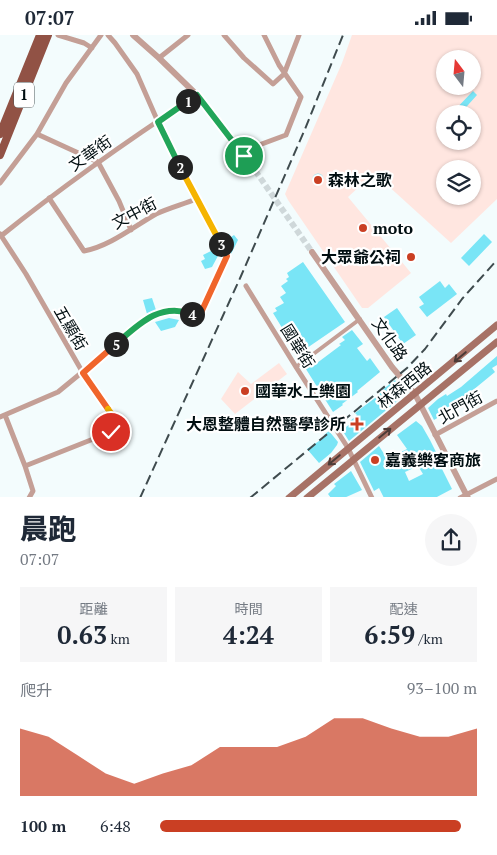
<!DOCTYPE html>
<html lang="zh-TW">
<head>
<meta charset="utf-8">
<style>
  :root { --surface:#fff; --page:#f6f6f7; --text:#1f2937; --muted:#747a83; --accent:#ca3f23 }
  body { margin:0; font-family:"PT Serif","Noto Sans TC",serif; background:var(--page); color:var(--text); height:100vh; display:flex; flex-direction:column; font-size:19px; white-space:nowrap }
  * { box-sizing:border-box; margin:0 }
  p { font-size:16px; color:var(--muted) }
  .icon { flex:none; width:28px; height:28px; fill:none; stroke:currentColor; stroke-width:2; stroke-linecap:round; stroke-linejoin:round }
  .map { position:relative; height:462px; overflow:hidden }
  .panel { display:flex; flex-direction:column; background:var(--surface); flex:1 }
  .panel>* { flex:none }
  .needle { width:32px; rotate:344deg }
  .controls { position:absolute; left:436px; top:15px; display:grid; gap:10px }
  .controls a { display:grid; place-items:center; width:45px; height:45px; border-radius:50%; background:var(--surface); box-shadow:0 1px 4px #0004; font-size:25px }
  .pin { position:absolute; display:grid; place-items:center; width:42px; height:42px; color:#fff; margin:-21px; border:2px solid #fff; border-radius:50%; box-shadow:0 1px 5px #0007 }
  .km { position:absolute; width:25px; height:25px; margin:-12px; border-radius:50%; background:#222; color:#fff; font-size:14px; line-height:25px; text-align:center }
  .round { display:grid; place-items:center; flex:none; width:52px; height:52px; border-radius:26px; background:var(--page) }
  .summary { display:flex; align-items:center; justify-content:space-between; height:85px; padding:0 20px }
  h1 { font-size:28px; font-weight:800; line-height:38px }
  .metrics { display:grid; grid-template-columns:repeat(3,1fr); gap:8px; height:85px; padding:5px 20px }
  .metrics div { display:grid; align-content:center; border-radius:0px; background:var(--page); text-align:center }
  .metrics b { font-size:25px; font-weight:800 }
  .metrics small { font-size:14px; font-weight:400 }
  .metrics p { font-size:14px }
  .chart { height:140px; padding:10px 20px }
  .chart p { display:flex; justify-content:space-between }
  .chart svg { width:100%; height:90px; margin-top:5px; fill:var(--accent); opacity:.7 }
  ul { padding:0 20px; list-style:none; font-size:16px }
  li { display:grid; grid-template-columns:80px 60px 1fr; align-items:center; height:38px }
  li i { height:12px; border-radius:6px; background:var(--accent) }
  .status { display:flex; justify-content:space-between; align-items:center; height:35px; padding:0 25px; background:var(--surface); direction:ltr }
  .status svg { height:14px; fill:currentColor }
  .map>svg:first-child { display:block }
  .green { fill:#ffe6e0; fill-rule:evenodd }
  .building { fill:#79e5f6; fill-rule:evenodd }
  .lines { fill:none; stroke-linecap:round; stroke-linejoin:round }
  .tertiary-tunnel { stroke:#cfd8da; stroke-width:6; stroke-dasharray:6 3; stroke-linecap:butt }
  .pedestrian { stroke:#c49f96; stroke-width:4 }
  .minor { stroke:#c49f96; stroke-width:5 }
  .tertiary { stroke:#c49f96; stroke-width:6 }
  .secondary { stroke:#a77266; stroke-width:7 }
  .primary { stroke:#915245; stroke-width:8 }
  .rail { stroke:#3f4b4e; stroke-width:2; stroke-dasharray:10 5; stroke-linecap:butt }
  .oneway { stroke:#4c3b37 }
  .split-1-casing { stroke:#fff; stroke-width:10 }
  .split-2-casing { stroke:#fff; stroke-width:10 }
  .split-3-casing { stroke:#fff; stroke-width:10 }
  .split-4-casing { stroke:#fff; stroke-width:10 }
  .split-5-casing { stroke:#fff; stroke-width:10 }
  .split-6-casing { stroke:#fff; stroke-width:10 }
  .split-7-casing { stroke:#fff; stroke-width:10 }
  .split-1 { stroke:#22a559; stroke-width:6 }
  .split-2 { stroke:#22a559; stroke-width:6 }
  .split-3 { stroke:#f5b400; stroke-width:6 }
  .split-4 { stroke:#f0652b; stroke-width:6 }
  .split-5 { stroke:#22a559; stroke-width:6 }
  .split-6 { stroke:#f0652b; stroke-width:6 }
  .split-7 { stroke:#f5b400; stroke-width:6 }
  .poi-dot { fill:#ca3f23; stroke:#fff; stroke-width:2 }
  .labels { text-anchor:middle; stroke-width:4.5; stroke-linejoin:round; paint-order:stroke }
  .shield { fill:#fff; stroke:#4d5658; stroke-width:1 }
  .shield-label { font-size:15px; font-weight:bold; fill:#010e11 }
  .street-label { font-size:16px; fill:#010e11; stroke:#fff }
  .poi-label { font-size:16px; font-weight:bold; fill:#010e11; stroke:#fff; text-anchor:start }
</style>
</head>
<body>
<div class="status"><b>07:07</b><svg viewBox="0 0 49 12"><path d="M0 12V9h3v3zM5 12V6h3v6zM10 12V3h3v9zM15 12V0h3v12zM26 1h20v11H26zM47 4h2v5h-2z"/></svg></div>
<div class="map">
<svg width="497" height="463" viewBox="0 0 497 463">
  <rect width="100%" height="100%" fill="#f3fcfd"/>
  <path class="green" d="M352,0H497V164L451,208L374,138L348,162L411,238L368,273H362L288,165L285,159L342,28ZM445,24H472V51H445ZM445,79H472V106H445ZM445,134H472V161H445Z
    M279,328L287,339L235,379L221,364L238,337L251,349Z"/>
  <path class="building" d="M473,56L477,60L460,79H451Z
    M312.5 144a5.5 5.5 0 1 1 11 0a5.5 5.5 0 1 1-11 0Z
    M229,199L231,202L234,200L238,205L231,219L223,201Z
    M484,199L492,207L469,231L461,223Z
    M215,214L219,219L212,232L205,234L201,226L205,224L203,220Z
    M303,227L345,287L307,313L310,317L301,324L273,278L277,276L275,273L284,268L280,262L286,258L281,251L288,246L286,244L289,242L287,238Z
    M440,246L445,253L449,249L457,259L427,282L419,272L424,269L419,262Z
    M152,263L156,275L147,279L143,265Z
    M397,273L416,300L403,309L384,282Z
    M169,283L179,285L175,292L161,296L155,287Z
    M352,295L363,309L357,313L367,326L370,323L380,337L357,356L358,357L342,369L343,370L333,377L304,331L314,323L317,328L341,310L339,309L345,305L342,302Z
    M497,321V330L492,333L495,337L467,360L445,374L447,377L434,385L428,373L438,364L446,359L447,361L461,352Z
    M395,345L403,357L402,362L349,406L342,395L350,389L349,387L357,380L355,378L375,363L383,356L382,355Z
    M416,386L422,391L430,405L438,421L436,422L452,454L435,463H384L379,453L374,456L360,427L379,411L391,430L403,424L399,418L407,414L397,400ZM418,431L423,439L409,446L405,437Z
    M329,396L338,407L337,410L331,418L319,428L307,414L325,402L324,400Z
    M351,436L362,455L344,463H331L328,459L336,451L334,449Z"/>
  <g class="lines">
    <path class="tertiary-tunnel" d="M245,121L312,217"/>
    <path class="pedestrian" d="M296,332L360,284"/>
    <path class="minor" d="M58,0L84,8L92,13
      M224,0L244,23L273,49L284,39L299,0
      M159,23L188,0
      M37,99L98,127L119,166L131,195
      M248,114L286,100L301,62L279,30L264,0
      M0,148L37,99L66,48L101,0
      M49,163L84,216C110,211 133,192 156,179C169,173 184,169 196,164
      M0,199L26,239L83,338L114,382L113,388L115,394L111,397L25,431
      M1,201C64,150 130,104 197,60
      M246,251L296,332L348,413L372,463
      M5,380L25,431L33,456L29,463
      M0,382L58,357L148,283C168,274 178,273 199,282L227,221L158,87L137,39L115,8L108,0
      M435,400L497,366
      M460,463L497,444"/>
    <path class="tertiary" d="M133,0L159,23L197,60L245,121
      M312,217L392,332L415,359L468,463"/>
    <path class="secondary" d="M289,463L497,290
      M307,463L497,307"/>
    <path class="primary" d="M0,99L40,0
      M0,120L48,0"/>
    <path class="rail" d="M140,463L241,241L305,94L343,0
      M250,463L407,333L425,314L462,264L497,225"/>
  </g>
  <defs><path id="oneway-shaft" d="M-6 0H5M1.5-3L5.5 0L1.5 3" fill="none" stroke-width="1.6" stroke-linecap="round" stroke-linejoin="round" transform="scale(1.25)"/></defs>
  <g class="oneway">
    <use href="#oneway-shaft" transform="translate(460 322) rotate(140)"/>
    <use href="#oneway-shaft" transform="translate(385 398) rotate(-39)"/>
    <use href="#oneway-shaft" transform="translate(334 425) rotate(140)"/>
  </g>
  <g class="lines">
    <g class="split-1-casing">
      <path id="split-1" d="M188,66L197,60L244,121"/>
    </g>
    <g class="split-2-casing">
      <path id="split-2" d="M180,132L158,87L188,66"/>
    </g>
    <g class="split-3-casing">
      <path id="split-3" d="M180,132L221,209"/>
    </g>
    <g class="split-4-casing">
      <path id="split-4" d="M192,279L199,282L227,221L221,209"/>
    </g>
    <g class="split-5-casing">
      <path id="split-5" d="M116,309C139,289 160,267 192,279"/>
    </g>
    <g class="split-6-casing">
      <path id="split-6" d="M108,374L83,338L116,309"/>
    </g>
    <g class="split-7-casing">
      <path id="split-7" d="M108,374L114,382L113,388L115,394L111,397"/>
    </g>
    <use href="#split-1" class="split-1"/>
    <use href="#split-2" class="split-2"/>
    <use href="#split-3" class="split-3"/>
    <use href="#split-4" class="split-4"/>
    <use href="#split-5" class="split-5"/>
    <use href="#split-6" class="split-6"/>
    <use href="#split-7" class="split-7"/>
  </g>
  <g class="poi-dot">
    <circle cx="318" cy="145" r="5"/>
    <circle cx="363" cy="193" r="5"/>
    <circle cx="411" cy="222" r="5"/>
    <circle cx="245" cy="356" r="5"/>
    <path d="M354.5 381.5h5v5h5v5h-5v5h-5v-5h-5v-5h5z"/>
    <circle cx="375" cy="425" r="5"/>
  </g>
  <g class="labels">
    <rect class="shield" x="14" y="47.5" width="20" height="25" rx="4"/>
    <g class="shield-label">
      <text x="24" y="65">1</text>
    </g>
    <g class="street-label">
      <text transform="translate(90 118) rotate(-35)" y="6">文華街</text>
      <text transform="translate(134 178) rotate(-28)" y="6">文中街</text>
      <text transform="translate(71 293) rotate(59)" y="6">五顯街</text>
      <text transform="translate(390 304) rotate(55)" y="6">文化路</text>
      <text transform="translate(298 311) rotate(58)" y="6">國華街</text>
      <text transform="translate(404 350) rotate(-39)" y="6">林森西路</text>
      <text transform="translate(460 372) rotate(-29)" y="6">北門街</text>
    </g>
    <g class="poi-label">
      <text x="328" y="151">森林之歌</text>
      <text x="373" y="199">moto</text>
      <text x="401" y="228" text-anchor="end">大眾爺公祠</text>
      <text x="255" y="362">國華水上樂園</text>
      <text x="346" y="395" text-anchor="end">大恩整體自然醫學診所</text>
      <text x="385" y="431">嘉義樂客商旅</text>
    </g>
  </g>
</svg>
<div class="controls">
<a><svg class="needle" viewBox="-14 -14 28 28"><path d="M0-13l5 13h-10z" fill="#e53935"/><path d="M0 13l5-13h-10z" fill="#747a83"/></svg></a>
<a><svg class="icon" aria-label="locate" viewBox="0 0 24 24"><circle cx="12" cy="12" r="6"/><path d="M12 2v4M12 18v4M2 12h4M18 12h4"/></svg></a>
<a><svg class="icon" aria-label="layers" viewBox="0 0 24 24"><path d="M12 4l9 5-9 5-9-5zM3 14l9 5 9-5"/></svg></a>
</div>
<div class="pin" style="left:244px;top:121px;background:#1e9e55"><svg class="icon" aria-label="arrive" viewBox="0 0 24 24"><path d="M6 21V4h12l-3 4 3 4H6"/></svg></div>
<div class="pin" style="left:111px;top:397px;background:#d93025"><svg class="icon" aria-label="check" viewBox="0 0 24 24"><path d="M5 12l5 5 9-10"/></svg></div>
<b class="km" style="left:188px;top:66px">1</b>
<b class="km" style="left:180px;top:132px">2</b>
<b class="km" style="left:221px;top:209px">3</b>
<b class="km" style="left:192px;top:279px">4</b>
<b class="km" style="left:116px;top:309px">5</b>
</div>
<section class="panel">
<div class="summary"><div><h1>晨跑</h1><p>07:07</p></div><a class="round"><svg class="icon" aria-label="share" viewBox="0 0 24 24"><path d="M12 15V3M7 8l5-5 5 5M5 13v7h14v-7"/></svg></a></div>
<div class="metrics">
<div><p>距離</p><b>0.63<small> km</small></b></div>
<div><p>時間</p><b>4:24</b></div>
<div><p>配速</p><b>6:59<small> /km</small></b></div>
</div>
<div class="chart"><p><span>爬升</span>93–100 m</p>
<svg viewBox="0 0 160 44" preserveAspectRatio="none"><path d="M0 44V11L10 15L20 24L30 33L40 38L50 33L60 29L70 20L80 20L90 20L100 15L110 6L120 6L130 11L140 15L150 15L160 11V44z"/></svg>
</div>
<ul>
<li><b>100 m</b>6:48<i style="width:95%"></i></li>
</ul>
</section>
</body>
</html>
